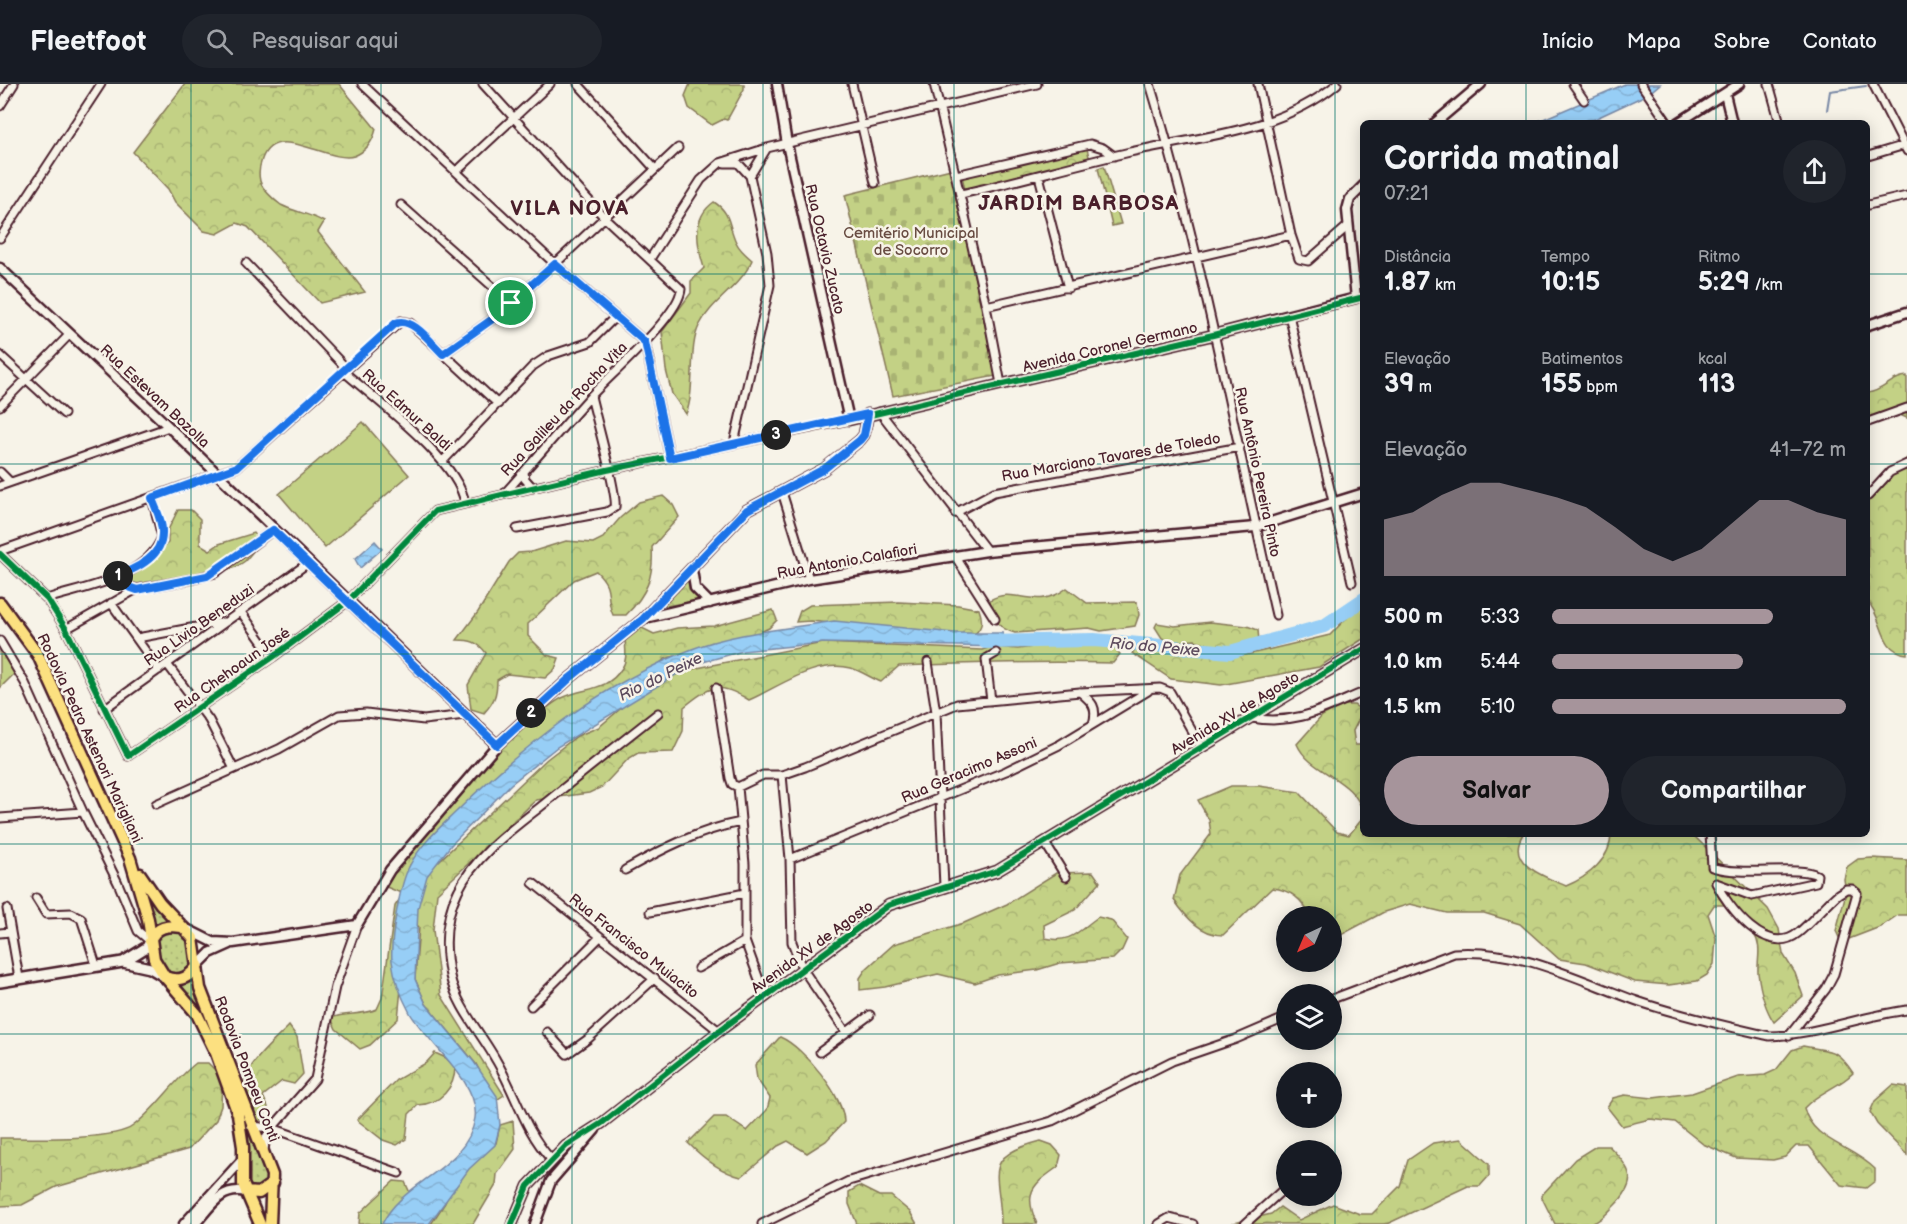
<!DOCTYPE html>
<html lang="pt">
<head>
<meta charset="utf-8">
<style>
  :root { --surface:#171b24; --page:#20242c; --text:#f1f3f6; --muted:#9ea1a6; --line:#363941; --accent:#a6949b }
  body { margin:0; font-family:"Balsamiq Sans",sans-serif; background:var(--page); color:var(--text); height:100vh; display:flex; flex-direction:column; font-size:22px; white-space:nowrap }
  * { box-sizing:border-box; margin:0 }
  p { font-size:20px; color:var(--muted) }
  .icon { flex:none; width:33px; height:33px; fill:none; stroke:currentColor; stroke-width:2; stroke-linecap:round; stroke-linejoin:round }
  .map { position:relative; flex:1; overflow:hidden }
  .side { position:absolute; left:1360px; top:36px; width:510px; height:717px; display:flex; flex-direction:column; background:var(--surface); border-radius:9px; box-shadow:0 3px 15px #0003 }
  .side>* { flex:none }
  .needle { width:39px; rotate:224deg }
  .controls { position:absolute; left:1276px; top:822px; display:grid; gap:12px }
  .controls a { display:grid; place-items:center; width:66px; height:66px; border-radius:50%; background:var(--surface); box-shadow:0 3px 15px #0003; font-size:30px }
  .pin { position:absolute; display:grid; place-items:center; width:51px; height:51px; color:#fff; margin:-26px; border:3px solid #fff; border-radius:50%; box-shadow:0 2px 6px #0007 }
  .km { position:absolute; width:30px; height:30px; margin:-15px; border-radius:50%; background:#222; color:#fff; font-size:16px; line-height:30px; text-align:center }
  .round { display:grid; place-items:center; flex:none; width:63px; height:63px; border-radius:32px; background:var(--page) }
  .summary { display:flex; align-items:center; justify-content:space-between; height:102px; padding:0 24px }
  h1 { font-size:33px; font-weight:700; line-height:45px }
  .figures { display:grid; grid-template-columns:repeat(3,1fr); gap:9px; height:102px; padding:6px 24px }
  .figures div { display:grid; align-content:center }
  .figures b { font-size:26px; font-weight:700 }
  .figures small { font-size:16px; font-weight:400 }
  .figures p { font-size:16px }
  .chart { height:168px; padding:12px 24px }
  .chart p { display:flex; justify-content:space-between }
  .chart svg { width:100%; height:108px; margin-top:6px; fill:var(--accent); opacity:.7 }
  .action { display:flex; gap:12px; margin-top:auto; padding:12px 24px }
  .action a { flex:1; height:69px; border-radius:36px; background:var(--accent); color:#111; font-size:24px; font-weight:700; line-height:69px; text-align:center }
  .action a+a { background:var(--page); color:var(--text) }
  ul { padding:0 24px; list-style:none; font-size:20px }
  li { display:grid; grid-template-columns:96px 72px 1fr; align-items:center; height:45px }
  li i { height:15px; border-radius:8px; background:var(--accent) }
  header { display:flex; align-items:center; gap:36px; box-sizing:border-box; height:84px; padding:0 30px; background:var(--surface); border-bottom:2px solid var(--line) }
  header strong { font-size:28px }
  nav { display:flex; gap:33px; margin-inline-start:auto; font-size:21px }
  .search { width:420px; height:54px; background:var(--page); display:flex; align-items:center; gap:15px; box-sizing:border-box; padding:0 21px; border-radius:33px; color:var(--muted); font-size:22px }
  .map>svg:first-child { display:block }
  .grass { fill:url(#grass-dots); stroke:#867858; stroke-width:1.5 }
  .forest { fill:url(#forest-crowns); stroke:#867858; stroke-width:1.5 }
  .cemetery { fill:url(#cemetery-stones); stroke:#867858; stroke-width:1.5 }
  .pitch { fill:#c3d185; stroke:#867858; stroke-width:1.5 }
  .water { fill:url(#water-waves); stroke:#7888a5; stroke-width:1.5 }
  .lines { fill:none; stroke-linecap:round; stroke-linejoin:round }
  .stream { stroke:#7888a5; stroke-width:2 }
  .river { stroke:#97cef6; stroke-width:14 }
  .minor-casing { stroke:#4a1f2b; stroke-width:11 }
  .tertiary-casing { stroke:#4a1f2b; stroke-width:13 }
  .secondary-casing { stroke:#4a1f2b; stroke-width:14 }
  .primary-casing { stroke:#4a1f2b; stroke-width:15 }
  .minor { stroke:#f7f3e8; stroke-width:7 }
  .tertiary { stroke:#f7f3e8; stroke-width:8 }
  .secondary { stroke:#f7f3e8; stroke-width:9 }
  .primary { stroke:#fce080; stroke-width:10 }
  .cycleway-casing { stroke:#f7f3e8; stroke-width:10 }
  .cycleway { stroke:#00873e; stroke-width:6 }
  .route-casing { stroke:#fff; stroke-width:12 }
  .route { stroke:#1a73e8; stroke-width:8 }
  .grid { fill:none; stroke:#0f766e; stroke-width:1.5; stroke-opacity:0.55 }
  .labels { text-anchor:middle; stroke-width:5; stroke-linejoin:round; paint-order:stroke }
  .park-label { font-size:15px; fill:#684c42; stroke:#f7f3e8 }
  .street-label { font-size:15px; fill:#4a1f2b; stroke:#f7f3e8 }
  .water-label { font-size:16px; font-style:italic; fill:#5d4b5e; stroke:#f7f3e8 }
  .district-label { font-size:21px; font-weight:bold; letter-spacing:1.5px; fill:#4a1f2b; stroke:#f7f3e8 }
</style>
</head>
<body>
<header>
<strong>Fleetfoot</strong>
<div class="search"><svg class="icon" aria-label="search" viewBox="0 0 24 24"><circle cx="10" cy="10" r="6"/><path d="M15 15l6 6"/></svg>Pesquisar aqui</div>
<nav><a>Início</a><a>Mapa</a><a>Sobre</a><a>Contato</a></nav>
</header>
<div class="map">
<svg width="1907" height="1140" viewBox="0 0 1907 1140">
  <defs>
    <pattern id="grass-dots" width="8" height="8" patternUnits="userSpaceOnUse" patternTransform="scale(1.5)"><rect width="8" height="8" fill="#c3d185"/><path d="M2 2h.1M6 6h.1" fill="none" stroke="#a9b373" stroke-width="1.8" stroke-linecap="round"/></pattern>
    <pattern id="forest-crowns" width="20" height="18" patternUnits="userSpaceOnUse" patternTransform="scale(1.5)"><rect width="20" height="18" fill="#c3d185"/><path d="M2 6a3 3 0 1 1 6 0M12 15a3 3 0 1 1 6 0" fill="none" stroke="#a9b373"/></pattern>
    <pattern id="cemetery-stones" width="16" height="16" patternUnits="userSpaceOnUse" patternTransform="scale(1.5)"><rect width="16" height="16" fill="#c3d185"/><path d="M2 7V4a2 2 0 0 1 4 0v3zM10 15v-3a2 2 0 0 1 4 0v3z" fill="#a9b373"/></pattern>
    <pattern id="water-waves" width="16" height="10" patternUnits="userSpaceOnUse" patternTransform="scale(1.5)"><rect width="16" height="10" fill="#97cef6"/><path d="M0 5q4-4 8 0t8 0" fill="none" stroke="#84b0d3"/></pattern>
  </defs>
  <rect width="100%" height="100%" fill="#f7f3e8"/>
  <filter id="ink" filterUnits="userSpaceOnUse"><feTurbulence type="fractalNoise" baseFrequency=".0167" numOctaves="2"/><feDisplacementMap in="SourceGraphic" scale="12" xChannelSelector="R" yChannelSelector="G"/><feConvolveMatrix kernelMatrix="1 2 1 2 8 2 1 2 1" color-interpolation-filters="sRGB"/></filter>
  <g filter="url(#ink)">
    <path class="grass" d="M143,799L172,838L154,844Z
      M167,846H180L189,855L192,883L180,891H172L161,877L156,855Z
      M194,894L209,939L176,899Z
      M245,1041L268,1095L258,1105L249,1100L248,1095Z"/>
    <path class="forest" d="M185,0H339L376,45C373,57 367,67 354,72C329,80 276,36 262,75C259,83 258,89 260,97C262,105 274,116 281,121C295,128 311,130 324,138L318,148L365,208L320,219L248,143L237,139L217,150L204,147L175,118L168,105L133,68Z
      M690,0H744V5L727,36L724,35L712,41L689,24L685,12Z
      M1087,65L1090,76L965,106L962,92Z
      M1104,82L1121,140L1112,142L1098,84Z
      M714,118C731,129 728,141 736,158C739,165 746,171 752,176C741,203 712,216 699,242C688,264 696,306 686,330L672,310L666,286L662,248L691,209V197L704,184C697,161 691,134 714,118Z
      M1907,292V334L1900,331L1868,339V309C1884,307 1891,293 1907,292Z
      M1907,374V570C1879,567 1884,535 1868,518V412Z
      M663,412L673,421L679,433L652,463C654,493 647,510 626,531H613C604,511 615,505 596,487L574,496L528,540V552L547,571L559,574L555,585L545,594L507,590L497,596C497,611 494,618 484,629L471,625L468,601L486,569C478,558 471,556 457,556L478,528L509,478L518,469L531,468L566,457L593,459L603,454L620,434L639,418Z
      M178,426H191L200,435V460L210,466L219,460L254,449L261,458L245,477L236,483L157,504L126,503L128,484L149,474L168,459V446Z
      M686,495L701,516L660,523Z
      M1067,504L1087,519L1137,518L1139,531L1135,542L1101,547L1089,544L1015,549C997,544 992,534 990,516C1014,501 1036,528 1067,504Z
      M1363,517V555L1319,583L1221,601L1171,595L1132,569L1140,560L1223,572L1246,571L1330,551Z
      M899,518L958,521L979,525C984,539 982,545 970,554L811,537L796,538L800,527L810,521Z
      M773,526L777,536L769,544L758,549L665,575L410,781L401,809L384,802L391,788L471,698C476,689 475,676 484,669C490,664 501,663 508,657C527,643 541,625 562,614C584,603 607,608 622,584C629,574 624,560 625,548L632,539L654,550L677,544L714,542Z
      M1210,538L1247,542L1258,546L1259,557L1251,566H1228L1195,556L1172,558L1162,554L1155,543L1157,539L1175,542Z
      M1088,556L1111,560L1120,570L1113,579C1041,577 971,579 899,582L881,598C871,594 861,587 851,584C815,575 779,603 749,616C718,598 711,601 684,623L683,647L673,668L638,669L628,675L602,703L589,709L536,716L437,809L433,846L441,911L504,1011L495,1017L476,980L426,920L415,895L419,843L413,837L422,793L547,675L577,652L599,643L626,620L677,588L823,559L982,566L993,563L1018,565Z
      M0,563L12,570L18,579L14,590L0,604Z
      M1342,621H1354L1363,627L1353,647L1355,661H1363V729C1355,694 1310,690 1297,660L1322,632Z
      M1231,702H1259L1299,708L1337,748L1349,751L1363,734L1364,750H1523C1504,780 1546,793 1566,802C1588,793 1611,775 1611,750H1692L1768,825L1779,845L1783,870L1795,889L1803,912L1774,938C1765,925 1760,904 1758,889C1757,874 1763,864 1753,848C1747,838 1734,829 1726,821H1714L1708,830L1716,854L1714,880L1707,891L1697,897L1669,901L1635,898L1586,879L1559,875L1520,840L1484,829H1447L1410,820L1384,828L1339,852L1332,851V832H1310C1302,815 1291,806 1272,804L1223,851C1201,851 1186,833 1174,816L1180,791L1211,750L1209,736L1198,716Z
      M1872,774L1907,776V831H1898L1880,843L1841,858L1836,847L1846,809L1844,795L1847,783L1858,775Z
      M1093,788L1100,798L1075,826L1044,841L1045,854C1071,860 1078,847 1098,833L1111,836L1127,855L1122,866L1113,875L1060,879L1037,886L998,891L975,899L938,890L885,903L860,906V894L866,885L894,860L964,839L1007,820L1056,789Z
      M401,813L405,863L398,935L370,961L360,965L336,945L331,934C346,928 362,932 377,925L382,914L395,822Z
      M289,942L297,953L303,990L294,1000L282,997L263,1012L268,1023L263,1034L255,1040C252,1033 246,1025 244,1018C235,987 271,961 289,942Z
      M780,953C804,963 844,1013 844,1038L826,1057L807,1069L788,1057L778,1062L741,1093C720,1088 703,1074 688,1059L714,1033H726L747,1047L767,1026L770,1014L757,995L755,981Z
      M1803,962C1831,968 1835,962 1853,989C1838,1004 1818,1008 1804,1024C1812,1057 1851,1061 1875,1085V1097L1866,1104L1841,1101L1809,1062H1796L1785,1073L1773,1076L1736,1074L1703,1060L1675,1038L1650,1035L1622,1042L1607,1023L1613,1014L1625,1011L1653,1014L1692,1009L1738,993L1765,991L1776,986L1792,966Z
      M435,969L446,974L455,983C455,1004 440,1020 418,1021L409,1030L406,1055L397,1061L383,1056L357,1036L396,996L426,979Z
      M196,979H208L222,993L221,1022L216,1036L189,1065L56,1103L22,1121L0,1122V1054C27,1054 115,1057 133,1042C157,1024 172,998 196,979Z
      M1893,1001L1907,1003V1071L1877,1040L1870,1028L1875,1017Z
      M513,1037L515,1065L497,1090L496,1101L473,1140H431L445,1119L454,1097L496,1059L500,1041Z
      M1461,1055L1489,1080V1092L1480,1102H1468L1387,1140H1230L1271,1130L1280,1123L1299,1136L1333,1120L1360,1130H1372L1400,1102L1408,1076L1433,1059Z
      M1041,1057L1052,1061L1061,1071L1058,1083C1032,1101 1023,1109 1037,1140H1001C1001,1090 979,1073 1041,1057Z
      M1596,1062H1609C1631,1084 1639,1097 1615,1121C1609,1127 1602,1136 1593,1139C1582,1140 1566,1140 1555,1140L1541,1112L1575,1075Z
      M394,1097L405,1098L410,1109L389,1140H359L360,1129Z
      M859,1102L879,1112H891L910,1128L917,1140H857L849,1120V1108Z"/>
    <path class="cemetery" d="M951,85L996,292L893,312L845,111Z"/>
    <path class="pitch" d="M363,338L409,391L325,464L279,410Z"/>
    <path class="water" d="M1625,0H1660L1648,10L1586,39H1534Z
      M375,457L382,465L360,484L355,475Z
      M834,537L955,549H1003L1002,563L823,559L743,567L692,581L557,663L511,700L451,761L427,792L418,824L415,895L426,920L474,978L497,1012L500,1041L495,1061L469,1085L429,1140H382C402,1097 468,1084 475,1034C480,998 427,959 410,929C402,914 394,894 392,877C390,856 400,799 410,781C421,759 442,742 459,725C528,658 602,600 692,565C736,548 787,545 834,537Z"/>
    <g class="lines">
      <path class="stream" d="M1827,26L1830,7L1866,2"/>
      <path class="river" d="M985,558L1094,556L1230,568L1324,542L1364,515"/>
      <g class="minor-casing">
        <path id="minor" d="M362,0L555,180L645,258L670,374
          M483,0L604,133L681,205C680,231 609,292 590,313C561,345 533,378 504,410
          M578,0L655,85
          M852,0L875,99
          M934,0L986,222L1001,300
          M1150,0C1203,174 1235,354 1276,531
          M1258,0L1291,151L1299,175L1308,177L1348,142
          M1573,0L1584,16
          M1641,0L1668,39
          M1769,0L1780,39
          M1873,0L1907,67
          M0,22L14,0
          M1868,72L1905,61
          M725,79H738L750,92
          M457,87L550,0
          M956,91L1090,60L1103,64L1114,72
          M1039,92L1068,204
          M961,110C1018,97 1074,81 1130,68C1201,52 1279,48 1337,0
          M401,121L511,219
          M1868,121L1907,112
          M0,154L101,0
          M650,175L701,96L720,79L767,64L1037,0
          M246,179L346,284
          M986,222L1291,151
          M1289,231L1352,498
          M443,270L494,234L555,180L678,64
          M0,271L64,330
          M343,287C377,317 458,376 465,419
          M0,322L70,250
          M880,328L987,467
          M1868,338L1907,324
          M734,359L770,201L767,169L750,92L767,64
          M443,377L533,282L548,272L590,258L615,233
          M0,388L10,398
          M524,388L525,395L533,404
          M0,402L169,343
          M782,408L809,495
          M1868,412L1890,388L1907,380
          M955,429L994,408L1240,363
          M517,445L607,428L615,423C618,412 595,330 591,312
          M0,467L237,383L401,237L410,239L498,320
          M0,470L47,515L66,545L128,672L273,573L348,517L435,427L607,386L849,336
          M955,472L995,535
          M107,495L137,505
          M47,515C84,503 146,495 162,453L152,414
          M111,519L159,586
          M241,528L273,573
          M66,545L137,505L194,495L215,489L273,446
          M137,554L223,538
          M0,557L25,599L83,728L118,799L138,847L150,857
          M928,578L936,628L944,802
          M167,580L209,636L234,685
          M716,604L730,694L732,700L738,703L745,780V857L765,912
          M1080,608C1092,618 1098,623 1093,640
          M991,617L986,575L996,569
          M104,625L308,479
          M1252,634C1296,642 1325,624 1364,608
          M782,691L790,775L792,858L802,884L846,948
          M738,703L763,691H782L805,683L957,620L1080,608L1160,604L1170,608L1201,663
          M156,720L279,665L339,631L366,629L424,636L465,631
          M0,734L83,728
          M1710,750L1712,783C1742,793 1798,781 1817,791L1816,798L1752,812L1716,799C1728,823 1767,874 1798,849C1812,838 1824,822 1838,810L1846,805H1852L1857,809L1834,890L1826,905L1789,952
          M1045,759L1066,793
          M790,775L1006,687L1059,661L1148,607
          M625,786C662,765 699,746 741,738
          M533,799L719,947
          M36,814L46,830L71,829L81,834L96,881
          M7,825L19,894
          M650,828L745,809
          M0,849L10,848
          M698,884L745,857
          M1332,915L1454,869C1520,864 1580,897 1640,918C1681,932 1726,942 1769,952C1815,951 1861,932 1907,926
          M531,922L600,853
          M547,948L567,970L588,955L655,894
          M820,968L870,931
          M251,1042L272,1044L399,1089
          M264,1066L266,1053L272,1044L315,995L335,903L357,841
          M551,1075C525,1048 515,1008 496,976C481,949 457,923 450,892C444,864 445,833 458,807C475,771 514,744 544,720C582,689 620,659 658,629
          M762,1140L849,1097L1052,1037L1172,977L1236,955L1287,933
          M1159,1140L1169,1134L1193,1140
          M1245,1140L1287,1102"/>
      </g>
      <g class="tertiary-casing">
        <path id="tertiary" d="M777,0L787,60L849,336L1213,251L1356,214L1347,126L1350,115L1364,101
          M1725,10L1732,39
          M1435,39L1481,0
          M1678,39L1739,0
          M0,184L169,343L497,661
          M1868,241L1907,228
          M692,486L695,504L710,519
          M645,534L809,495L987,467L1255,443L1364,409
          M189,846L213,858L233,859L357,841L390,786L497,661L570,594L643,535L747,426L824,385L860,356L864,351L868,330
          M198,881L210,869L230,860
          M184,1140L243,1075
          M195,1140C210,1123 221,1102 246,1108
          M512,1140L528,1102L566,1062L602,1039L719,947L889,821L997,787L1364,565
          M535,1140L551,1097L595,1046"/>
      </g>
      <g class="secondary-casing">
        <path id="secondary" d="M123,878L147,863L150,857
          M0,898L123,878L150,884L165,893"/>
      </g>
      <g class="primary-casing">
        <path id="primary" d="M0,519L38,571L130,774L148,835L154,875L165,893L197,930L216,969L238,1030L243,1063V1100L260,1140
          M140,790L160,819L193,854L200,904L272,1091L270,1140
          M150,857C156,842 168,841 182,843
          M165,893C180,899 190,893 198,881
          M246,1108L259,1109L273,1099"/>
      </g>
      <use href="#minor" class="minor"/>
      <use href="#tertiary" class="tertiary"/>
      <use href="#secondary" class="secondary"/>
      <use href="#primary" class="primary"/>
      <g class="cycleway-casing">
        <path id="cycleway" d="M0,470L47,515L66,545L128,672L273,573L348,517L435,427L607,386L849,336L1213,251L1364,213
          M512,1140L528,1102L566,1062L602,1039L719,947L889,821L997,787L1364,565"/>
      </g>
      <use href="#cycleway" class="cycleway"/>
    </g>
  </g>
  <g class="lines" filter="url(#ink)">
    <g class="route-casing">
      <path id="route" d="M555,180L645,258L670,374L868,330L864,351L860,356L824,385L747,426L643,535L570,594L497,661L273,446L207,492L137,506L107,495C127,489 162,476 162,450C163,438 156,426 152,414L237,383L396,239C412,232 432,260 443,270L494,234Z"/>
    </g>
    <use href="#route" class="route"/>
  </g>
  <path class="grid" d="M191,0V1140M381,0V1140M572,0V1140M763,0V1140M954,0V1140M1144,0V1140M1335,0V1140M1526,0V39M1716,0V39M0,190H1364M1868,190H1907M0,380H1364M1868,380H1907M0,570H1364M1868,570H1907M1526,750V1140M1716,750V1140M0,760H1907M0,950H1287M1332,950H1907"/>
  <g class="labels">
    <g class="park-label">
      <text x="911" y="154">Cemitério Municipal<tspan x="911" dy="17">de Socorro</tspan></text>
    </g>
    <g class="street-label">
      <text transform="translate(825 165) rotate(77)" y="5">Rua Octavio Zucato</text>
      <text transform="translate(1110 263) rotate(-13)" y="5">Avenida Coronel Germano</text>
      <text transform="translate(155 312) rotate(43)" y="5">Rua Estevam Bozolla</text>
      <text transform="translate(564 325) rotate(-47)" y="5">Rua Galileu da Rocha Vita</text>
      <text transform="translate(407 326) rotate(42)" y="5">Rua Edmur Baldi</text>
      <text transform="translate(1111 373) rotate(-10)" y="5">Rua Marciano Tavares de Toledo</text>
      <text transform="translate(1258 388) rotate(78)" y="5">Rua Antônio Pereira Pinto</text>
      <text transform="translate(847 477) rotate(-10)" y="5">Rua Antonio Calafiori</text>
      <text transform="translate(199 541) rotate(-35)" y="5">Rua Livio Beneduzi</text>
      <text transform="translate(232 586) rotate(-35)" y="5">Rua Chehoaun José</text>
      <text transform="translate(1235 629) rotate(-31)" y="5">Avenida XV de Agosto</text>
      <text transform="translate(90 654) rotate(65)" y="5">Rodovia Pedro Astenori Marigliani</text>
      <text transform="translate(969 686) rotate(-23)" y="5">Rua Geracimo Assoni</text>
      <text transform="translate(634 862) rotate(38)" y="5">Rua Francisco Muiacito</text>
      <text transform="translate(812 863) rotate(-36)" y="5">Avenida XV de Agosto</text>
      <text transform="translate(247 985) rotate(69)" y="5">Rodovia Pompeu Conti</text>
    </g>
    <g class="water-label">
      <text transform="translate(1155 562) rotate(5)" y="6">Rio do Peixe</text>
      <text transform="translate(660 592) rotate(-26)" y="6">Rio do Peixe</text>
    </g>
    <g class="district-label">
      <text x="1079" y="126">JARDIM BARBOSA</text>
      <text x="570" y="131">VILA NOVA</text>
    </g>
  </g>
</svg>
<div class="controls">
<a><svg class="needle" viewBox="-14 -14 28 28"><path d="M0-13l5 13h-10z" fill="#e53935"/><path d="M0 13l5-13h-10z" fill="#9ea1a6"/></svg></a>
<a><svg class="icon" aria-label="layers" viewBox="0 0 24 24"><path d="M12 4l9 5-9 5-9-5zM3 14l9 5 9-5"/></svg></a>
<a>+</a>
<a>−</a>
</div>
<div class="pin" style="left:511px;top:219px;background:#1e9e55"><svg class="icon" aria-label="arrive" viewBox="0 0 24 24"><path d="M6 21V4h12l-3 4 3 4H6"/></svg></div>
<b class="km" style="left:118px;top:492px">1</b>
<b class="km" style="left:531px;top:629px">2</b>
<b class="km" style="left:776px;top:351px">3</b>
<section class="side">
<div class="summary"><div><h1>Corrida matinal</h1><p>07:21</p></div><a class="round"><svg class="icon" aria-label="share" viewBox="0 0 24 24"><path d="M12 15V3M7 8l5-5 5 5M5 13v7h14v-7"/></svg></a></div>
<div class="figures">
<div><p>Distância</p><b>1.87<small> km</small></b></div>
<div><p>Tempo</p><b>10:15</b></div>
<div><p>Ritmo</p><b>5:29<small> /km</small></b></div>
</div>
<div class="figures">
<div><p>Elevação</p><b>39<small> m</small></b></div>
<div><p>Batimentos</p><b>155<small> bpm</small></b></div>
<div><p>kcal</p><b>113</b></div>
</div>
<div class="chart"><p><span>Elevação</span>41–72 m</p>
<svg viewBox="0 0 160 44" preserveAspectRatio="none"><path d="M0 44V21L10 18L20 11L30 6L40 6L50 9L60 12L70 16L80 24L90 33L100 38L110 33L120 23L130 13L140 13L150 18L160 21V44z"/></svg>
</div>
<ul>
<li><b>500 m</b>5:33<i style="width:75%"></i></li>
<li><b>1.0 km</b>5:44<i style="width:65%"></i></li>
<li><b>1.5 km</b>5:10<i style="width:100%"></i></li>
</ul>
<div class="action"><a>Salvar</a><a>Compartilhar</a></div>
</section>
</div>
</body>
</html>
